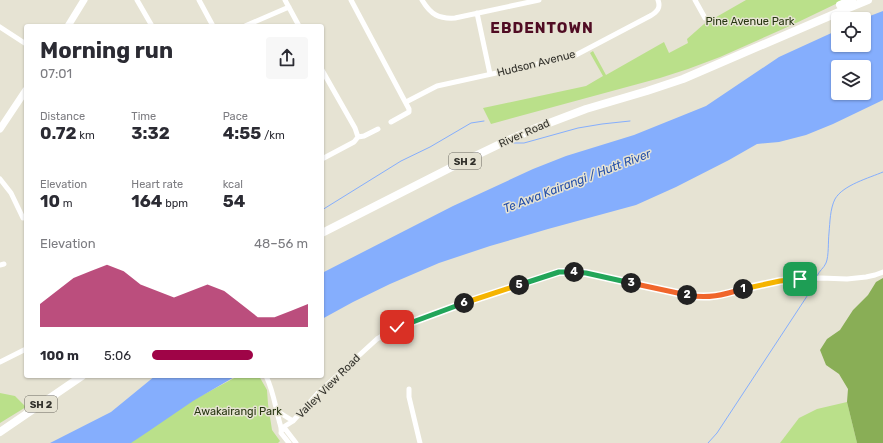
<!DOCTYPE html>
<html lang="en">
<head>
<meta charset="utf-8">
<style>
  :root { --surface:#fff; --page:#f7f7f7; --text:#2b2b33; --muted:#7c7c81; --accent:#9f0447 }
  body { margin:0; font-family:Rubik,sans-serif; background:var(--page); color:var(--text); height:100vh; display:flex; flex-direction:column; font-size:15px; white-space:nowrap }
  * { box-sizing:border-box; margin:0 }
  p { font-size:13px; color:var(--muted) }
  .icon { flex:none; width:22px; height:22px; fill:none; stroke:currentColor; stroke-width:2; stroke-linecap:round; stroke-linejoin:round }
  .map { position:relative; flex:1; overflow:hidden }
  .panel { position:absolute; left:24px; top:24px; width:300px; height:354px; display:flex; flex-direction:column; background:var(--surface); border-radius:4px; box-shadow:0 1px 3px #0004 }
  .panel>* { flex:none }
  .controls { position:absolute; left:831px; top:12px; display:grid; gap:8px }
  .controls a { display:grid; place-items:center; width:40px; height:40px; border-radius:4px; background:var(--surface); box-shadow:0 1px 3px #0004; font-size:20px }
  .pin { position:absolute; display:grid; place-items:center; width:34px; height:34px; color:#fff; margin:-17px; border-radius:8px; box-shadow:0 2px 6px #0006 }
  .km { position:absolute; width:20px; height:20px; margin:-10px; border-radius:50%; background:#222; color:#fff; font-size:11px; line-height:20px; text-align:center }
  .round { display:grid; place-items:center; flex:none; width:42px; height:42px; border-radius:4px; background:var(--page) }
  .headline { display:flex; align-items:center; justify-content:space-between; height:68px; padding:0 16px }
  h1 { font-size:22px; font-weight:700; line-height:30px }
  .figures { display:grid; grid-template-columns:repeat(3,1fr); gap:6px; height:68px; padding:4px 16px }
  .figures div { display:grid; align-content:center }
  .figures b { font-size:17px; font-weight:700 }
  .figures small { font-size:11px; font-weight:400 }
  .figures p { font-size:11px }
  .chart { height:112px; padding:8px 16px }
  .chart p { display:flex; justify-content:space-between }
  .chart svg { width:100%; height:72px; margin-top:4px; fill:var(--accent); opacity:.7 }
  ul { padding:0 16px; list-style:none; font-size:13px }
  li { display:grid; grid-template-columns:64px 48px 1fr; align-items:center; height:30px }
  li i { height:10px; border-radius:5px; background:var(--accent) }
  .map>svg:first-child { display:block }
  .green { fill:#bae08a }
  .forest { fill:#89ae56 }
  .water { fill:#85aefd; fill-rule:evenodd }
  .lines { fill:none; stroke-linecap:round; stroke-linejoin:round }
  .stream { stroke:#85aefd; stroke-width:1 }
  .minor { stroke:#fff; stroke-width:5 }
  .major { stroke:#fff; stroke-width:7 }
  .highway { stroke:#fff; stroke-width:8 }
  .split-1-casing { stroke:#fff; stroke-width:8 }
  .split-2-casing { stroke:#fff; stroke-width:8 }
  .split-3-casing { stroke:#fff; stroke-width:8 }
  .split-4-casing { stroke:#fff; stroke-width:8 }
  .split-5-casing { stroke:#fff; stroke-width:8 }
  .split-6-casing { stroke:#fff; stroke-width:8 }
  .split-7-casing { stroke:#fff; stroke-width:8 }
  .split-8-casing { stroke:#fff; stroke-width:8 }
  .split-1 { stroke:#f5b400; stroke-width:5 }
  .split-2 { stroke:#f0652b; stroke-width:5 }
  .split-3 { stroke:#f0652b; stroke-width:5 }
  .split-4 { stroke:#22a559; stroke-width:5 }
  .split-5 { stroke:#22a559; stroke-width:5 }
  .split-6 { stroke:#f5b400; stroke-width:5 }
  .split-7 { stroke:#22a559; stroke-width:5 }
  .split-8 { stroke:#f5b400; stroke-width:5 }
  .labels { text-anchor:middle; stroke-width:3; stroke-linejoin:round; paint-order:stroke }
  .shield { fill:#e6e3d3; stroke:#69675e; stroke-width:1 }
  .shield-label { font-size:10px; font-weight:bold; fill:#33322c }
  .park-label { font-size:11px; fill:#263510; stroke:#e6e3d3 }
  .street-label { font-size:11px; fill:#33322c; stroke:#e6e3d3 }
  .water-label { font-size:12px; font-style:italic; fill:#244fa9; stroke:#e6e3d3 }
  .district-label { font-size:15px; font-weight:bold; letter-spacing:1px; fill:#500c23; stroke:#e6e3d3 }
</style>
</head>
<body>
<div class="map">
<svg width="883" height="443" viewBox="0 0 883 443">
  <rect width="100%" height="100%" fill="#e6e3d3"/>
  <path class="green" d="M746,0H844L792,25L720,57L688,69L660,78L491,124L483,108L586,86L603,76L590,53L593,51L606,75L664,42L669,53L688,43L687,39L704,24Z
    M238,376H259L267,390L268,404L272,430L280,441L278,443H125L184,405Z
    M0,393L15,396L26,407L0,423Z
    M847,402L857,443H780L799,418L817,409Z"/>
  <path class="forest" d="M883,278V443H857L847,402L848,389L839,374L826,365L820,350L827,339L840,330L853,310L868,295L876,282Z"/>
  <path class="water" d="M883,11V100L833,124L806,135L779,142L757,144L729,160L676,187L636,205L548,229L490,246L439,263L390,284L353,302L322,319V273L453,206L533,169L566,156L634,135L706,106L779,57L838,30V45H864V19H862ZM838,67H864V93H838Z
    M155,376H236L193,401L149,431L131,443H50L111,412Z"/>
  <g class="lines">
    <path class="stream" d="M513,143H524L578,128L602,124L630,121
      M322,210L401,161L430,147L471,123L484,121
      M817,276C819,271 824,268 826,263C829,256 828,241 829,233C830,222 830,209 835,199C843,185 869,178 883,172
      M708,443L717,433L817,281"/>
    <path class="minor" d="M137,0L152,26
      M199,0L213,26
      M285,0L299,26
      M351,0L409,109V112L391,122
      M422,0C431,15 439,19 455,18L539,0
      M695,0L705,18
      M477,13L490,74
      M245,26L289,7
      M0,27L26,44
      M322,70L355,128L358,137
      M406,102L437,86L574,56L650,16C657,12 661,8 658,0
      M322,159L354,142L358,137L364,136L378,129
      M0,179L11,193L23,218
      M0,265L4,264
      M0,362L26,349
      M266,376C273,390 275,405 279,420C280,425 282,428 281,433L289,443
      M409,389V397L420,443
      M277,411L293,421
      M282,428L293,421L319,392L377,339L397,327L475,299L543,277L559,273L567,272L586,273L695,296H717L780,281L821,278L847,279L866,277L875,275L883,272
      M282,428L286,430L296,443"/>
    <path class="major" d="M68,26L84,0
      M0,129L26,90"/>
    <path class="highway" d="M840,5L852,0
      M322,233L452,167L502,143L536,128L586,109L647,91L683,79L846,9L868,0
      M0,432L82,376"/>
  </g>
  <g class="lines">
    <g class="split-1-casing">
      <path id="split-1" d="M743,289L780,281L800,279"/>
    </g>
    <g class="split-2-casing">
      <path id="split-2" d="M687,295C708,299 723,295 743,289"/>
    </g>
    <g class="split-3-casing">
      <path id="split-3" d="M631,283L687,295"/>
    </g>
    <g class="split-4-casing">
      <path id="split-4" d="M574,272L586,273L631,283"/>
    </g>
    <g class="split-5-casing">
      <path id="split-5" d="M519,285L559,272H574"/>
    </g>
    <g class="split-6-casing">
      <path id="split-6" d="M464,303L519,285"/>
    </g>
    <g class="split-7-casing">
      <path id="split-7" d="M410,323L464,303"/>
    </g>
    <g class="split-8-casing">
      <path id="split-8" d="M397,327L410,323"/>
    </g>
    <use href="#split-1" class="split-1"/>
    <use href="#split-2" class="split-2"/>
    <use href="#split-3" class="split-3"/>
    <use href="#split-4" class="split-4"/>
    <use href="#split-5" class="split-5"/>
    <use href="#split-6" class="split-6"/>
    <use href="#split-7" class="split-7"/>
    <use href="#split-8" class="split-8"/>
  </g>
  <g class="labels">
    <g class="shield">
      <rect x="449" y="153" width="32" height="16" rx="3"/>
      <rect x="25" y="396" width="32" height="16" rx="3"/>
    </g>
    <g class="shield-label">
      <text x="465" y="165">SH 2</text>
      <text x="41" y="408">SH 2</text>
    </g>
    <g class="park-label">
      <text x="750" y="25">Pine Avenue Park</text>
      <text x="238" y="415">Awakairangi Park</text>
    </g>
    <g class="street-label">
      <text transform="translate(536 63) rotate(-14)" y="4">Hudson Avenue</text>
      <text transform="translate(524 133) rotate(-24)" y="4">River Road</text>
      <text transform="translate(328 386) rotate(-45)" y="4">Valley View Road</text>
    </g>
    <g class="water-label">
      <text transform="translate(577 181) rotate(-21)" y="4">Te Awa Kairangi / Hutt River</text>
    </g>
    <g class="district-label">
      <text x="542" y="33">EBDENTOWN</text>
    </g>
  </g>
</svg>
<div class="controls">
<a><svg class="icon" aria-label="locate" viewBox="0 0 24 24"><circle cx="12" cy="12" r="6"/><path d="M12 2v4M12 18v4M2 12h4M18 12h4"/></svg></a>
<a><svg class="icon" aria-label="layers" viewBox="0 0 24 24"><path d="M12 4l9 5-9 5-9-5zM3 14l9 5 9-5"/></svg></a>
</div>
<div class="pin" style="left:800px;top:279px;background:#1e9e55"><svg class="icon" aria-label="arrive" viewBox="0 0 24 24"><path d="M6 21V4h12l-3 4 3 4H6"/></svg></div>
<div class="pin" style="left:397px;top:327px;background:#d93025"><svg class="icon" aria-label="check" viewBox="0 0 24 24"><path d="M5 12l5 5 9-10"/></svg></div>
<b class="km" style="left:743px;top:289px">1</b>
<b class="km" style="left:687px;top:295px">2</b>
<b class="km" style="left:631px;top:283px">3</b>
<b class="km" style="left:574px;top:272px">4</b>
<b class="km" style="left:519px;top:285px">5</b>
<b class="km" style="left:464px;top:303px">6</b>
<section class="panel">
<div class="headline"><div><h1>Morning run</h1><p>07:01</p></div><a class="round"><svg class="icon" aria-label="share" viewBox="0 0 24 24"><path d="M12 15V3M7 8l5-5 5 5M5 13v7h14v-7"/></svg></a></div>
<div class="figures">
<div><p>Distance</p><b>0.72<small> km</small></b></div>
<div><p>Time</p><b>3:32</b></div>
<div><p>Pace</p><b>4:55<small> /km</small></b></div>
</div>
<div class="figures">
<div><p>Elevation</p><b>10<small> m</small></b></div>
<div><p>Heart rate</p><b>164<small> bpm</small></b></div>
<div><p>kcal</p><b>54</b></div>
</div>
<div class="chart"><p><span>Elevation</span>48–56 m</p>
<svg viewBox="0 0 160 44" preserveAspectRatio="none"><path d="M0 44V30L10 22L20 14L30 10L40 6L50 10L60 18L70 22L80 26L90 22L100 18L110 22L120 30L130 38L140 38L150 34L160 30V44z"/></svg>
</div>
<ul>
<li><b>100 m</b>5:06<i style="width:65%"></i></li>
</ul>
</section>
</div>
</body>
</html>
